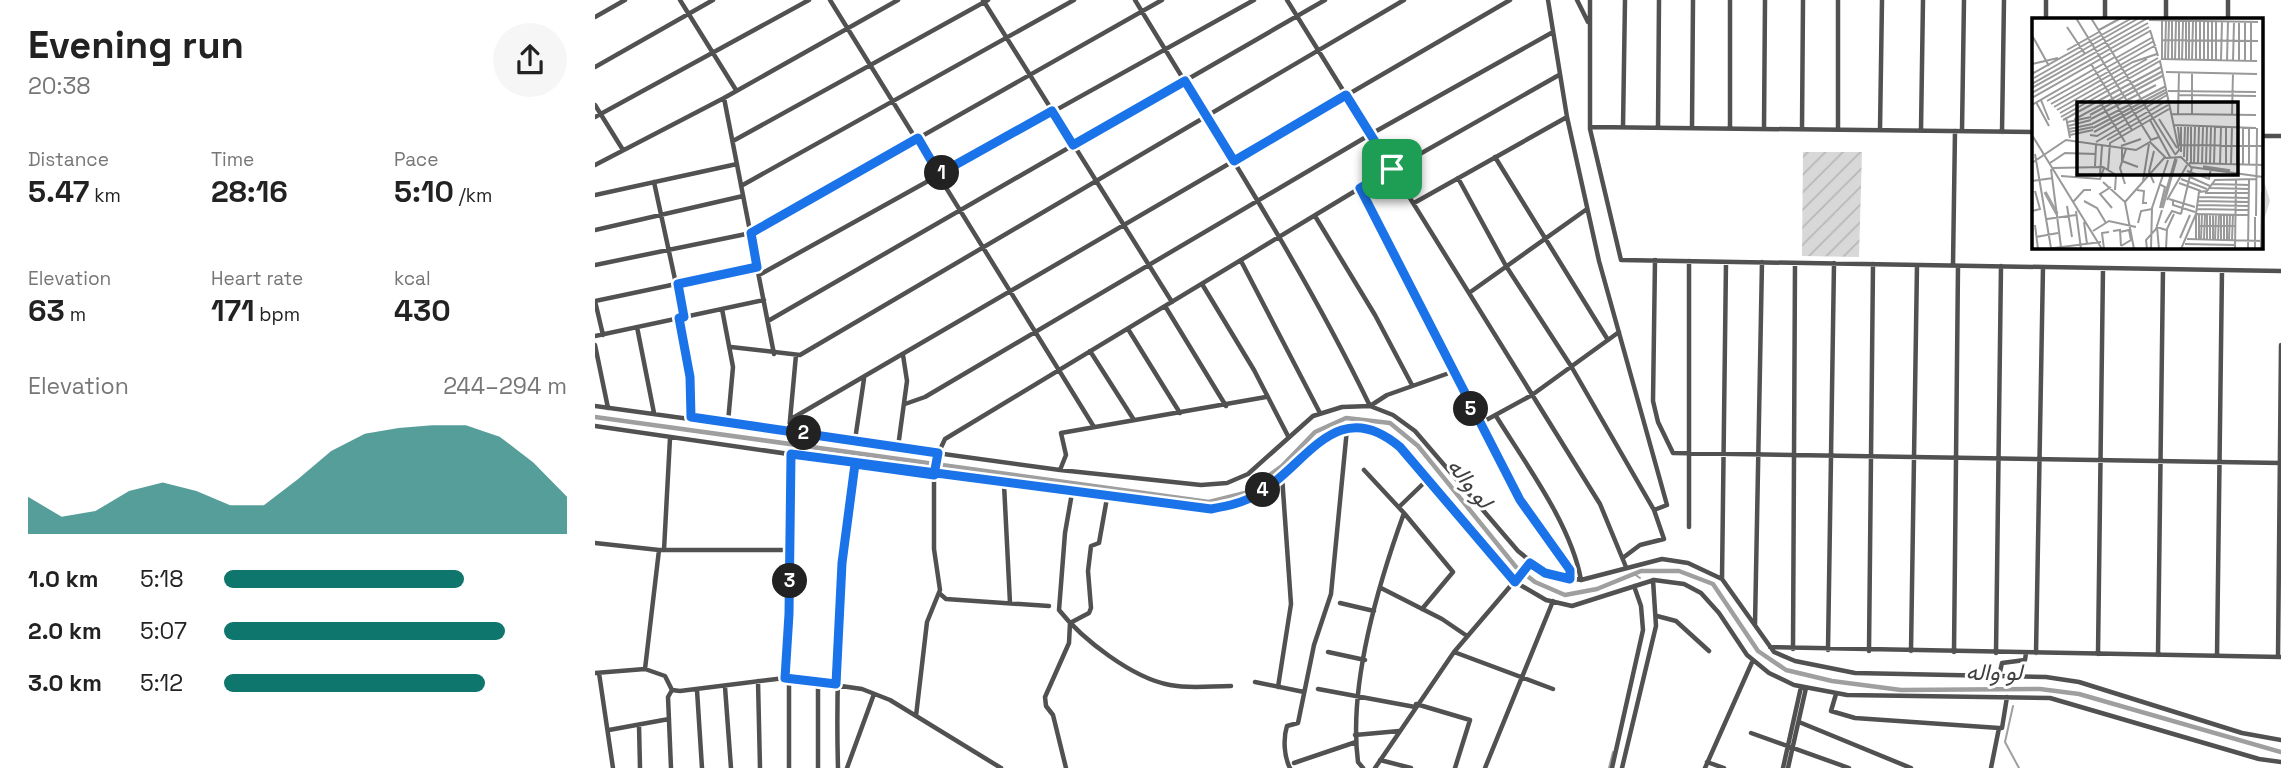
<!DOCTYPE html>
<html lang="en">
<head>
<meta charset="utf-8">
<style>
  :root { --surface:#fff; --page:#f6f6f6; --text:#222; --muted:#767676; --accent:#0f766e }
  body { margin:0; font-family:"Space Grotesk",Vazirmatn,sans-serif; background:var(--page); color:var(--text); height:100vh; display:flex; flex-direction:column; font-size:26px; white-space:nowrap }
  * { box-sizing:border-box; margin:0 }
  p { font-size:23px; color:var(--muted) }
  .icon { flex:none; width:38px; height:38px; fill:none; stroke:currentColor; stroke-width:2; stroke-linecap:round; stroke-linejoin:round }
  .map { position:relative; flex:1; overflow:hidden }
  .side { display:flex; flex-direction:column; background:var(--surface); width:595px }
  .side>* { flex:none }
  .pin { position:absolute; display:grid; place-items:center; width:60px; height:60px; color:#fff; margin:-30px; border-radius:14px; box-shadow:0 4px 10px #0006 }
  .km { position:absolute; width:35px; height:35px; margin:-18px; border-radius:50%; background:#222; color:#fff; font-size:19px; line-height:35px; text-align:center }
  .round { display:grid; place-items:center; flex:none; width:74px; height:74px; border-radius:37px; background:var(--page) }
  .overview { display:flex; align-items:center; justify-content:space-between; height:119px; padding:0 28px }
  h1 { font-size:38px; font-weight:600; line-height:52px }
  .stats { display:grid; grid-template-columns:repeat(3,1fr); gap:10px; height:119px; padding:7px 28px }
  .stats div { display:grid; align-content:center }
  .stats b { font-size:30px; font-weight:600 }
  .stats small { font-size:19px; font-weight:400 }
  .stats p { font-size:19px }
  .chart { height:196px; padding:14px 28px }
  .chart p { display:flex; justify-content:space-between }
  .chart svg { width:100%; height:126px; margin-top:7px; fill:var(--accent); opacity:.7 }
  ul { padding:0 28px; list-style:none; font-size:23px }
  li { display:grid; grid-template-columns:112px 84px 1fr; align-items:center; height:52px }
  li i { height:18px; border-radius:9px; background:var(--accent) }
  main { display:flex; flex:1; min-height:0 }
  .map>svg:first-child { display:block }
  .park { fill:#d8d8d8 }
  .garden { fill:url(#garden-furrows) }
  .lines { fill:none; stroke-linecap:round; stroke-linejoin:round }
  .stream { stroke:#9f9f9f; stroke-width:2 }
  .canal { stroke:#9f9f9f; stroke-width:4.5 }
  .minor { stroke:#515151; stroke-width:4.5 }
  .route-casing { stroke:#fff; stroke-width:14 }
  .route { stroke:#1a73e8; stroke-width:9 }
  .labels { text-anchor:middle; stroke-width:6; stroke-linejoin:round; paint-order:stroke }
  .water-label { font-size:23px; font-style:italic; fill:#404040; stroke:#fff }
  .inset-river { fill:none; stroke:#9f9f9f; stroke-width:3.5 }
  .inset-road { fill:none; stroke:#999; stroke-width:2 }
  .view { fill:#000; fill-opacity:0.15; stroke:#000; stroke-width:3.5 }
  .inset-edge { fill:none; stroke:#000; stroke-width:3.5 }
</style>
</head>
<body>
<main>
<section class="side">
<div class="overview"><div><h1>Evening run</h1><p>20:38</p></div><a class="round"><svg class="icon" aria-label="share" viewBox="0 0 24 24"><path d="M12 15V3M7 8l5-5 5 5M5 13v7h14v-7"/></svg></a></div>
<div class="stats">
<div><p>Distance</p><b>5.47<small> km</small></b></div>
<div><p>Time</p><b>28:16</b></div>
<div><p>Pace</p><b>5:10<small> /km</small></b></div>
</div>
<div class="stats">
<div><p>Elevation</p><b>63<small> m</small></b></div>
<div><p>Heart rate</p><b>171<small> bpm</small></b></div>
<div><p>kcal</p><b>430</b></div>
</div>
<div class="chart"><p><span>Elevation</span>244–294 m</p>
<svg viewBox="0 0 160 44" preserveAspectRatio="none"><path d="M0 44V31L10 38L20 36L30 29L40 26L50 29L60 34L70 34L80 25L90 15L100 9L110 7L120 6L130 6L140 10L150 19L160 31V44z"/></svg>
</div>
<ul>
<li><b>1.0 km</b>5:18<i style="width:70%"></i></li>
<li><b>2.0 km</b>5:07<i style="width:82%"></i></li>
<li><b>3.0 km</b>5:12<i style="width:76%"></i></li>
</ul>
</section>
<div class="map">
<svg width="1686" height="768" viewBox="0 0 1686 768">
  <defs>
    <pattern id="garden-furrows" width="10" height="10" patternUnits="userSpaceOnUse" patternTransform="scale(1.75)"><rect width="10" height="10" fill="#d8d8d8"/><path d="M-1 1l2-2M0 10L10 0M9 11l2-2" fill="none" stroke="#b8b8b8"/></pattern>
  </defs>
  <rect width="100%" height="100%" fill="#fff"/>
  <path class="park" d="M1667,174L1675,201L1667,226Z"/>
  <path class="garden" d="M1208,152H1267L1264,257L1207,256Z"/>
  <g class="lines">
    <path class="stream" d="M1039,574L1045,578
      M1418,706L1410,742L1424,768
      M1014,768L1018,752"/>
    <path class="canal" d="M0,417L614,502L650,493L687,466L720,432L751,418L795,423L823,446L921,567L940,582L970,595L1002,589L1046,571H1084L1118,584L1163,651L1191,670L1237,681L1306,690L1445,689L1484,694L1686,752"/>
    <path class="minor" d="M85,0L141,90
      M235,0L499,427
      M388,0L577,302
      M540,0C621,134 707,265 775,406L792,395L857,372
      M692,0L1005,504L1031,567
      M953,0L972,117L1004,261L1072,505L1059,510L1069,539L1045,545L1029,557
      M982,0L993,22
      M995,0V129L1026,260L1686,271
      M1135,0V127
      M1243,0V129
      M0,17L30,0
      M1451,19V0
      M1510,19V0
      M1571,19V0
      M1633,19V0
      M0,67L118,0
      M129,98L179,354
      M0,105L28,150
      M0,117L214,0
      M995,127L1439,132
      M1028,127L1030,0
      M1063,127L1064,0
      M1097,127L1098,0
      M1169,128L1170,0
      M1207,129L1208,0
      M1285,130L1287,0
      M1326,130L1328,0
      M1367,131L1369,0
      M1407,132L1409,0
      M1667,136H1686
      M138,141L393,0
      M900,157L1013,340
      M0,165L129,98L303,0
      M863,178L911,266L976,366L1059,510
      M59,182L81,284
      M146,186L479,0
      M765,188L925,501L975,570V579
      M0,195L142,164
      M819,203L972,117
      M720,216L780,315L817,385
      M0,230L148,196
      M1060,260L1058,401L1063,422L1078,453L1686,463
      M646,261L725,413
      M1094,261V527
      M0,265L156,233L567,0
      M1358,265L1360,131
      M164,275L659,0
      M83,284L89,317
      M607,284L659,370L693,436
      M874,293L992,209
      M0,301L162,267
      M0,301L8,335
      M570,306L631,406
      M127,309L138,367L133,422
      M84,318L95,377L96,417
      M173,321L730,0
      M42,327L59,413
      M533,329L585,413
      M0,336L169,300
      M0,345L13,408
      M136,347L205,355L809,0
      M495,351L539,420
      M310,404L330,397L776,134L958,32
      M0,406L465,470L606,485L632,483L653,474L718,416L747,407L775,406L798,415L820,431L923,551L950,573L986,580L1067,559L1093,563L1127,579L1179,652L1200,661L1260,673L1451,677L1484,682L1647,733L1686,740
      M901,416C930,463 976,524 986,580
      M196,419L915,0
      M884,424L937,395L1024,332
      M0,426L339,475L616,509C632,506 648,503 663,494C711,466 741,393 805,447L920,582L951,600L977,606L1059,580L1089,584L1106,593L1124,613L1152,655L1174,673L1199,685L1252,695L1455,698L1664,759L1686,762
      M194,431L201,355
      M260,440L269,379
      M303,447L312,381L308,355
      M465,470L471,455L466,433L671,397
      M769,470L809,513L858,572L827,609
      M409,484L415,603
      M477,493L470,533L464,610C487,639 537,678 575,685C595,689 616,686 636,686
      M804,507L833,479
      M0,543L64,550H196
      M69,550L75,438
      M1127,579L1131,262
      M786,588L847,619L872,636
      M344,593L351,599L454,606
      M745,603L779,611
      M1062,616L1081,621L1114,651
      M1160,625L1167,262
      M1175,647L1686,657
      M1198,649L1200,263
      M1233,650L1239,263
      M1274,651L1278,264
      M1316,651L1322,265
      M733,652L770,660
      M859,652L958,689
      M1359,652L1363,266
      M1401,653L1406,266
      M1441,653L1448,267
      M1503,654L1508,268
      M1563,655L1568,269
      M1622,656L1627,270
      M1683,657L1686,345
      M50,669L64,550
      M0,673L50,669L70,676L77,690L85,691L190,678L267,689L295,700L406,768
      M4,673L18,768
      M1404,676L1407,663L1430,660L1431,653
      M190,678L194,614L196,454
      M194,678V768
      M163,681L165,768
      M223,681V768
      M660,682L709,692
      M130,687L136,768
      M683,687L696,604L687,476
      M723,689L820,707
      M102,690L107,768
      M1241,694L1236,711L1260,718L1404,728
      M821,704L875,720L860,768
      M321,716L332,622L345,590L339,549V475L342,456L350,439L765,188L964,75
      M1204,722L1316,768
      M44,725L45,768
      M14,730L74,719
      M1156,733L1254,768
      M760,735L804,731
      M785,760L816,768
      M1112,762L1129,768
      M699,763L761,742
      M76,768L73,697L77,690
      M243,768C240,665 247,566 260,464
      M252,768L279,694
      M471,768L458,715L451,706L450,697L474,643L475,623L494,613L496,608L493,571L496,546L504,543L512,498
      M695,768C689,757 688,738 692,726L703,723L719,645L736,594L752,429
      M768,768L763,762C753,685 783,585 809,513
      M780,768L859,652L935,563
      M890,768L958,601
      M1017,768L1048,630L1046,606L1039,586
      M1027,768L1061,626L1058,580
      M1110,768L1158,660
      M1188,768L1206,687
      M1193,768L1211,688
      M1396,768L1404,728H1407L1412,697"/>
  </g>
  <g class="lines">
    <g class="route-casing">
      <path id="route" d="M797,169L751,95L639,161L590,81L478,145L457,111L344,174L323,138L156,233L162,267L83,284L89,317L84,318L95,377L96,417L343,453L339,475L260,464L247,563L241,684L190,678L194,614L196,454L616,509C632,506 648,503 663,494C711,466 741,393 805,447L920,582L935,563L950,573L975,579V570L925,500L765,188L797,169"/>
    </g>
    <use href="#route" class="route"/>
  </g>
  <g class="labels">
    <g class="water-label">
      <text transform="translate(875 483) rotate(51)" y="8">لو واله</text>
      <text x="1399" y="680">لو واله</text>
    </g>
  </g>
  <g transform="translate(1437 18)">
    <rect width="231" height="231" fill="#fff"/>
    <path class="inset-river" d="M171,149L198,153M13,174L25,196M130,190L144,141"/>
    <path class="inset-road" d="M44,0L119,122L127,119M59,0L143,136M117,2L226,4M130,2V41L225,43M35,9L53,36M67,12L89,0M118,12L126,38M1,19L17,48M130,22L226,23M35,32L67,14M84,40L121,19M133,42L134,2M136,42L137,2M140,42V3M143,42L144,3M147,42V3M150,42L151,3M154,42V3M157,42V3M160,42L161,3M164,42V3M168,42V3M172,42V3M176,42V3M180,42V3M184,42V3M189,42L190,3M195,43L196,3M201,43L202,4M207,43V4M213,43V4M219,43V4M0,46L26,40M59,46L100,112M134,54L225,56M0,56L100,0M2,60L107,0M0,66L114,1M0,70L116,5M136,73L224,74M0,75L117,9M146,77L224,78M0,80L118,13M9,82L17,102M15,83L122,23M4,84L17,108M68,84L93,124M19,86L124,27M0,87L83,39M22,89L101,44L125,36M25,92L115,41M28,95L126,40M140,96L224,97M146,96L147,54M160,96V55M58,97L132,57M200,97L201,55M29,99L128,43L147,132L143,137M34,99L38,120M59,101L124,67M127,101L145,130M31,102L129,49M118,102L138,139M36,104L59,99M142,107L224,110M36,108L59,102M146,109L148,127L231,128M149,109V134M61,110L133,72M37,111L60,106L134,68M37,114L61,109M62,114L135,74M46,116L43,101L131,53M0,117L70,231M38,117L61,112M58,117L65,118L135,77M75,122L136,87M64,124L136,82M89,128L109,121M90,131V143L106,149M122,133L117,154L122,165M3,136L19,230M152,139L153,109M155,143L156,109M0,145L34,122L104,132L118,124L134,140L149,139L159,149L231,159M18,145L33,135L64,136M157,145L231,147M159,145V109M162,145L163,109M166,145L167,109M170,145L171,109M174,145L175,109M178,145L179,109M182,146L183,109M188,146L189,109M194,146V109M199,146L200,109M205,146L206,110M211,146V110M217,146V110M63,148L64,127M21,150L71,149L84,157L83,172M19,151L29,229M76,152L78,125L137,91M155,153L177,161L179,150M68,157L70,128M29,158L68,161L72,150M158,159L178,168M149,161L175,171M0,163L21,160M111,163L117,126M71,164L93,184L102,231M147,165L169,173M93,166L88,150L94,131M127,166L133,169L128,190M180,166L217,167M79,169L68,176L80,190M178,170L217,171M105,172L112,173L111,185H115M173,175H217M134,176L144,139M166,179L217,180M137,181L163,189M135,182L155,147M141,182V187L163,194M52,183L65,190L74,205M166,183L217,184M41,184L52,172H59M93,184L133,139M166,187L217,188M35,188L40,219M165,191L217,192M0,193L8,191L3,173M44,193L49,231M149,196L160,149M224,198L225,110M15,201L44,197M52,204L55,226M106,205L109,193L120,191M133,205L140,193L149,196M3,207L6,231M167,208H203M61,213L77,203L104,209M81,213L88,212L89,228M88,214L97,212L99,222L89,228M4,219L26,215M148,220L158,197M155,221L231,223M164,221V196L216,197M167,221V196M169,221L170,196M172,221L173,196M175,221V196M178,222V196M181,222V196M183,222L184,196M186,222L187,196M189,222V196M192,222V196M195,222V196M197,222L198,196M200,222L201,196M153,226L203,227M14,231L69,224M72,231L70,215L77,214M115,231L114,222L124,211L130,192M119,231L120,190L136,142M127,231L125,209L134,212M134,231L135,211L142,196M149,231L164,196L167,174L175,173L183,162L224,161M203,231L204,162M216,231L217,162M223,231V199M229,231L230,174"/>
    <path class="view" d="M45,84H206V157H45Z"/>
    <rect width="231" height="231" class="inset-edge"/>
  </g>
</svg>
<div class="pin" style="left:797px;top:169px;background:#1e9e55"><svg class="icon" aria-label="arrive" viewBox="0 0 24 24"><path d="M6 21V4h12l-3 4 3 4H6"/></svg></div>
<b class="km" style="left:347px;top:173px">1</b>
<b class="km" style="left:209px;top:433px">2</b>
<b class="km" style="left:195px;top:581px">3</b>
<b class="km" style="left:668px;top:490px">4</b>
<b class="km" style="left:876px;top:409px">5</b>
</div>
</main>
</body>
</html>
